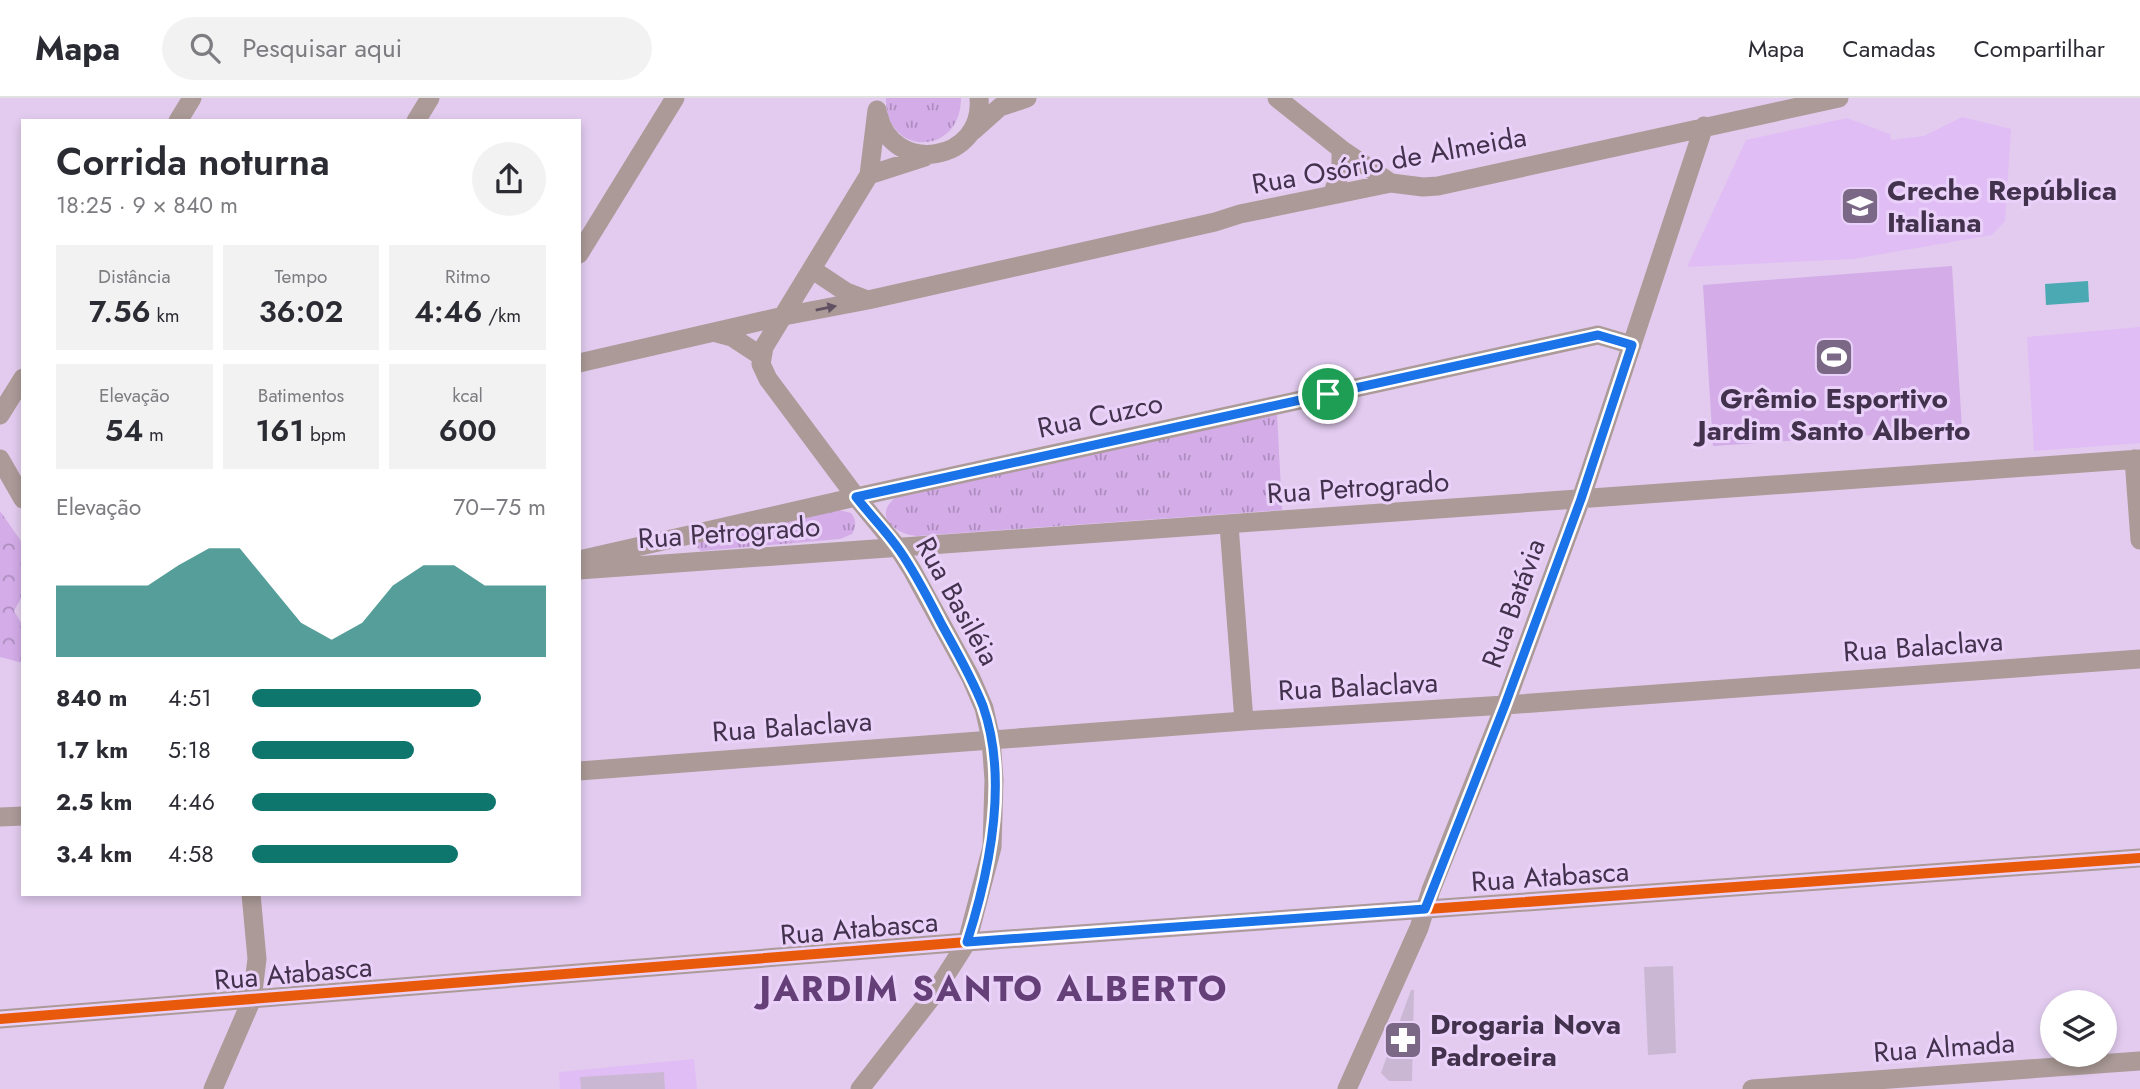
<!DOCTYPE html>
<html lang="pt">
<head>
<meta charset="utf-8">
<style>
  :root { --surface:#fff; --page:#f2f2f3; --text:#2b2b33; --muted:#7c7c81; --line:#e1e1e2; --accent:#0f766e }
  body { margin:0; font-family:Jost,sans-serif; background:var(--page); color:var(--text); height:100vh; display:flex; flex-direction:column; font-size:26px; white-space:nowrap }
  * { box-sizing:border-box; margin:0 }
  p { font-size:23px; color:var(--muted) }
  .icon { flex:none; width:38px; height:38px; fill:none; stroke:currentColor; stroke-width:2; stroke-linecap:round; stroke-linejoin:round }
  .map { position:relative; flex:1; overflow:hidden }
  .details { position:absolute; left:21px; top:21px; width:560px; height:777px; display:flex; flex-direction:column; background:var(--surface); border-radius:0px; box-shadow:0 4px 10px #0003 }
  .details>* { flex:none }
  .tools { position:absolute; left:2040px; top:892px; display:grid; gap:14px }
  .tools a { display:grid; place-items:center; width:77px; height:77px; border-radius:50%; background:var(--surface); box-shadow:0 4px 10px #0003; font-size:35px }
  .pin { position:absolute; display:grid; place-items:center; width:60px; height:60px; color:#fff; margin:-30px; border:4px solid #fff; border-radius:50%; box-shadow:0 2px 7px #0007 }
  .round { display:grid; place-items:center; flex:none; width:74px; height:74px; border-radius:37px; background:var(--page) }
  .headline { display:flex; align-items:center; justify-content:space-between; height:119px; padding:0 35px }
  h1 { font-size:38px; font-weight:600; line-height:52px }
  .figures { display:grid; grid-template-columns:repeat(3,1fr); gap:10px; height:119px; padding:7px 35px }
  .figures div { display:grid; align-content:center; border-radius:0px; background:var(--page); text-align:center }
  .figures b { font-size:30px; font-weight:600 }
  .figures small { font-size:19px; font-weight:400 }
  .figures p { font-size:19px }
  .chart { height:196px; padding:14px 35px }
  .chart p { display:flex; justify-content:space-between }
  .chart svg { width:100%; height:126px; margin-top:7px; fill:var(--accent); opacity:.7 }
  ul { padding:0 35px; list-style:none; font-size:23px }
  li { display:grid; grid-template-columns:112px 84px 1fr; align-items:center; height:52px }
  li i { height:18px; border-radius:9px; background:var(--accent) }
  header { display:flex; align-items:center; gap:42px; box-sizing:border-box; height:98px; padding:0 35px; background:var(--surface); border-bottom:2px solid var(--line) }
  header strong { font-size:33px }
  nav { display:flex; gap:38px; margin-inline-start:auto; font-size:24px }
  .search { width:490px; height:63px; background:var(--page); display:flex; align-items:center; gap:18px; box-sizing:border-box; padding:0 24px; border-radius:38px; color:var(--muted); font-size:26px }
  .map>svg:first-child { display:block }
  .built { fill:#e1bdf5 }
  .grass { fill:#d3ace8 }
  .forest { fill:url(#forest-crowns) }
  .park { fill:url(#park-tufts) }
  .water { fill:#4aa9b2 }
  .building { fill:#cab7d4 }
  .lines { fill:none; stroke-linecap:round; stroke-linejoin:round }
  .minor { stroke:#ab9a97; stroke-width:19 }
  .cycleway-casing { stroke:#ead1f9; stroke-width:15 }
  .cycleway { stroke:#e8590c; stroke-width:10 }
  .oneway { fill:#625163 }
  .route-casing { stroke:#fff; stroke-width:14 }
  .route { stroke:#1a73e8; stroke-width:9 }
  .labels { text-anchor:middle; stroke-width:6; stroke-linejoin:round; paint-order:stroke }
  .street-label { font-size:28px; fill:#43324d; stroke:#ead1f9 }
  .poi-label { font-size:28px; font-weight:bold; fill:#43324d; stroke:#ead1f9; text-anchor:start }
  .district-label { font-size:35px; font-weight:bold; letter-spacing:2px; fill:#643f78; stroke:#ead1f9 }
</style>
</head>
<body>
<header>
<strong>Mapa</strong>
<div class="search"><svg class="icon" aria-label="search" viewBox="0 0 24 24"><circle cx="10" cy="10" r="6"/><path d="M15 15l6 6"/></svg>Pesquisar aqui</div>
<nav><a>Mapa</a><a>Camadas</a><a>Compartilhar</a></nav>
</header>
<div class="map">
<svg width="2140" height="991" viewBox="0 0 2140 991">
  <defs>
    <pattern id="forest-crowns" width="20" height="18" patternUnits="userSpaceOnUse" patternTransform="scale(1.75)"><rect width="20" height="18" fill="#d3ace8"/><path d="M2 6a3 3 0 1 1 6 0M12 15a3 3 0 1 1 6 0" fill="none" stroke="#ad8dbe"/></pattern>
    <pattern id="park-tufts" width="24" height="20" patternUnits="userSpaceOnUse" patternTransform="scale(1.75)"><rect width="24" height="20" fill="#d3ace8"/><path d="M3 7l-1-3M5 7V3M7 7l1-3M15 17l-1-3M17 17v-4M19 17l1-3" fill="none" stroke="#ad8dbe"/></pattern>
  </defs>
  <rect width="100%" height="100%" fill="#e2cbef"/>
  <path class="built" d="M1962,19L2011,31L2005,123L1992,137L1853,161L1687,169L1746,42L1847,20L1890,36L1891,42L1924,38Z
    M2140,229V345L2034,353L2027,239Z
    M694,961L697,991H560L559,974Z"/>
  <path class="grass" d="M1952,168L1962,331L1713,348L1703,187Z"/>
  <path class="forest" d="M0,413L23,446V500H21L14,513L23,528V565L0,559Z"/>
  <path class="park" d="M886,0H961C961,59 885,59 886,0Z
    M1277,314L1282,412L918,438C897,437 872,419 895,400Z
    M839,412L851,415C857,423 856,428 852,436L840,441L701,453L696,448L698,444Z"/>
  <path class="water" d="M2088,183L2089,204L2046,207L2045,186Z"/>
  <path class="building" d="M1673,868L1676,955L1648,957L1644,869Z
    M1411,892H1414L1412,983H1389L1381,975Z
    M664,974L665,991H581L580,979Z"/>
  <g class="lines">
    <path class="minor" d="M1277,0L1341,51L1391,85
      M878,16C892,79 985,64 979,0
      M178,23L192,0
      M416,23L430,0
      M973,33L1000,9L1027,0
      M869,77L925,59
      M1332,97L1341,73V51
      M579,156L675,0
      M813,172L846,194L867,202
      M717,235L732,239L761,258
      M579,265L784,218L868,202L1215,124L1240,116L1391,85L1423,89L1438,88L1839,0
      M0,317L23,280
      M0,361L23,401
      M2134,361L2140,442
      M1229,427L1244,623
      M579,462L856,399L1598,237L1632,247
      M579,472L2140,361
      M579,673L1244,623L1505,607L2140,561
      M0,719L23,718
      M0,921L967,844L2140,760
      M213,991L252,901L257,861L251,796
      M860,991L932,899L967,844L992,749L994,682L991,641L984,610L971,580L912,472L898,450L856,399L768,281L761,266L764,249L869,77L877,12
      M1347,991L1419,830L1431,792L1505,607L1581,401L1704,28
      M1752,991L2140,963"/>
    <g class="cycleway-casing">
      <path id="cycleway" d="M0,921L967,844L2140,760"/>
    </g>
    <use href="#cycleway" class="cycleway"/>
  </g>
  <defs><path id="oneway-solid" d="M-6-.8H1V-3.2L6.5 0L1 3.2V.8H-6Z" transform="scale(1.75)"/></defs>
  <use class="oneway" href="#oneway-solid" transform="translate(826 210) rotate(-11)"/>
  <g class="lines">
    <g class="route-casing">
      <path id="route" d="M1598,237L1632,247L1581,401L1505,607L1425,811L967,844C990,772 1009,682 983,608C972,580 957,554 942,527C929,502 916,476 900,453C887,434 870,417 856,399Z"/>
    </g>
    <use href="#route" class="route"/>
  </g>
  <defs>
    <g id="school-square" transform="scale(2.0125)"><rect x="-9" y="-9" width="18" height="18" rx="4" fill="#7b6886" stroke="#ead1f9"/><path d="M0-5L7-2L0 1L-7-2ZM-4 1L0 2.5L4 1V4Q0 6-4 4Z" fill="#fff"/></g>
    <g id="stadium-square" transform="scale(2.0125)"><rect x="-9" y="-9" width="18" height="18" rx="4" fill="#7b6886" stroke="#ead1f9"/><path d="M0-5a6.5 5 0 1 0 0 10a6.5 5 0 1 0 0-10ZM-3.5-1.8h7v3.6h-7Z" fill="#fff"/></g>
    <g id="pharmacy-square" transform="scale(2.0125)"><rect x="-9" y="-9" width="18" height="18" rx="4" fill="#7b6886" stroke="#ead1f9"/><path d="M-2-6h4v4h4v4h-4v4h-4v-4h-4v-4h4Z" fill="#fff"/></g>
  </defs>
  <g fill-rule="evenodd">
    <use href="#school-square" x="1860" y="108"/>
    <use href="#stadium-square" x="1834" y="259"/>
    <use href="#pharmacy-square" x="1403" y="942"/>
  </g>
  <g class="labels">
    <g class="street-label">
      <text transform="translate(1389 62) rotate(-10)" y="10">Rua Osório de Almeida</text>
      <text transform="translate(1100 317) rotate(-12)" y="10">Rua Cuzco</text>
      <text transform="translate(1358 389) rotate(-4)" y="10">Rua Petrogrado</text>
      <text transform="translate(729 434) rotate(-4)" y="10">Rua Petrogrado</text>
      <text transform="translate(958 503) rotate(61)" y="10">Rua Basiléia</text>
      <text transform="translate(1513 505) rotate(-70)" y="10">Rua Batávia</text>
      <text transform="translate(1923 548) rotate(-4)" y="10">Rua Balaclava</text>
      <text transform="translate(1358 588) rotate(-3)" y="10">Rua Balaclava</text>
      <text transform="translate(792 628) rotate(-4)" y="10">Rua Balaclava</text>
      <text transform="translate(1550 778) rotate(-4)" y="10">Rua Atabasca</text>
      <text transform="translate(859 830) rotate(-5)" y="10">Rua Atabasca</text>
      <text transform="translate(293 875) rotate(-5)" y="10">Rua Atabasca</text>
      <text transform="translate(1944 949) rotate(-4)" y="10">Rua Almada</text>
    </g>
    <g class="poi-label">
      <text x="1887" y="102">Creche República<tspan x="1887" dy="32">Italiana</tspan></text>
      <text x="1834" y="310" text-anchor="middle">Grêmio Esportivo<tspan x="1834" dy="32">Jardim Santo Alberto</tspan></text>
      <text x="1430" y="936">Drogaria Nova<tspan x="1430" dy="32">Padroeira</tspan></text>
    </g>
    <g class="district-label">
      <text x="994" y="903">JARDIM SANTO ALBERTO</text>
    </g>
  </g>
</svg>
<div class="tools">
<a><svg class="icon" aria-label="layers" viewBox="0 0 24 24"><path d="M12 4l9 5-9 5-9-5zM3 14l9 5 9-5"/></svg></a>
</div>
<div class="pin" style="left:1328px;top:296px;background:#1e9e55"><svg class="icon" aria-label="arrive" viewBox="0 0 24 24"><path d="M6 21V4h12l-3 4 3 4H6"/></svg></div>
<section class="details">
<div class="headline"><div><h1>Corrida noturna</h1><p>18:25 · 9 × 840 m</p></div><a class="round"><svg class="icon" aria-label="share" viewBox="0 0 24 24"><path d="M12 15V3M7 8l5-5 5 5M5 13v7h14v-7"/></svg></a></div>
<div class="figures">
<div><p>Distância</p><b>7.56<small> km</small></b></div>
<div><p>Tempo</p><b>36:02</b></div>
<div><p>Ritmo</p><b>4:46<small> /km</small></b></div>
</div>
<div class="figures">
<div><p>Elevação</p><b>54<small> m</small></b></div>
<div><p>Batimentos</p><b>161<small> bpm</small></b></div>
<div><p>kcal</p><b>600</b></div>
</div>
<div class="chart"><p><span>Elevação</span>70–75 m</p>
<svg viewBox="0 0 160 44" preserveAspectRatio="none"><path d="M0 44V19L10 19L20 19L30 19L40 12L50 6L60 6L70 19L80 32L90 38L100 32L110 19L120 12L130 12L140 19L150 19L160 19V44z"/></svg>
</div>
<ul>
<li><b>840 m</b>4:51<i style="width:78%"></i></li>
<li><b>1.7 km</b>5:18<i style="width:55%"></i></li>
<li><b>2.5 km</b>4:46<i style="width:83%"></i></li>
<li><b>3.4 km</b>4:58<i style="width:70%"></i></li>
</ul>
</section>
</div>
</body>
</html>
